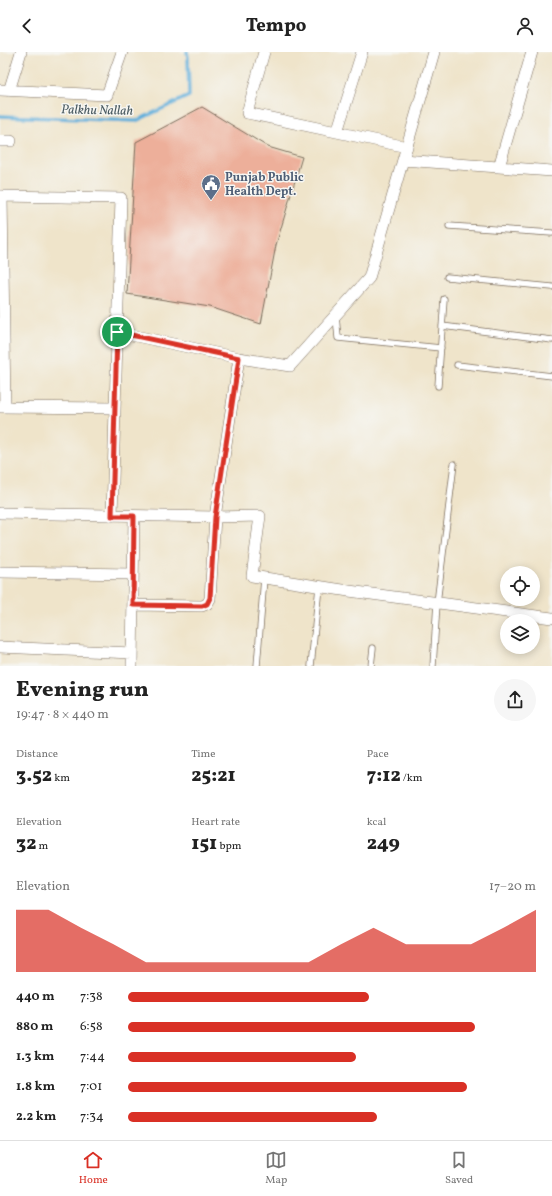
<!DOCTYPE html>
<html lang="en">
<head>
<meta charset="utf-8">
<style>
  :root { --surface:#fff; --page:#f6f6f6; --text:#222; --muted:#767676; --line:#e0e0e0; --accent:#d93025 }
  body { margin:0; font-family:Vollkorn,serif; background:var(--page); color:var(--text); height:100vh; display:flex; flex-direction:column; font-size:15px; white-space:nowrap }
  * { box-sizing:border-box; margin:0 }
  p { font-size:13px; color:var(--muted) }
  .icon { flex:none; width:22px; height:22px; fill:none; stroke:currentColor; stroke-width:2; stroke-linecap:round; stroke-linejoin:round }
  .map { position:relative; height:614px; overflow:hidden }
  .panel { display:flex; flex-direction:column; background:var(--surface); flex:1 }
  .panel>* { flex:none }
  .buttons { position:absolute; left:500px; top:514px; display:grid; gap:8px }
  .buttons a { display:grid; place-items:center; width:40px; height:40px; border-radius:50%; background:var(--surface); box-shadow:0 2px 10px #0003; font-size:20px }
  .pin { position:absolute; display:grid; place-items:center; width:34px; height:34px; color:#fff; margin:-17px; border:2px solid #fff; border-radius:50%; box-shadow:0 1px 4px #0007 }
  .round { display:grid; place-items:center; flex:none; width:42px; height:42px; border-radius:21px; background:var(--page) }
  .summary { display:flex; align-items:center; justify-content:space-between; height:68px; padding:0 16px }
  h1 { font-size:22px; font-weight:800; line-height:30px }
  .stats { display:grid; grid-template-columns:repeat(3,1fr); gap:6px; height:68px; padding:4px 16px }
  .stats div { display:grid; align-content:center }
  .stats b { font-size:20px; font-weight:800 }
  .stats small { font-size:11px; font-weight:400 }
  .stats p { font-size:11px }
  .chart { height:112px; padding:8px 16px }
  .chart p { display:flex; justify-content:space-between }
  .chart svg { width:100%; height:72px; margin-top:4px; fill:var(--accent); opacity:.7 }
  ul { padding:0 16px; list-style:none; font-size:13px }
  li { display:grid; grid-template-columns:64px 48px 1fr; align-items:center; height:30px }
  li i { height:10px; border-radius:5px; background:var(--accent) }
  header { display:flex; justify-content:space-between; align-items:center; height:52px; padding:0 16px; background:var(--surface); font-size:18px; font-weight:800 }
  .tabs { display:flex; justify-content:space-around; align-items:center; height:56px; border-top:1px solid var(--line); background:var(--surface); font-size:11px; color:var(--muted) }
  .tabs a { display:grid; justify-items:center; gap:2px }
  .tabs .active { color:var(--accent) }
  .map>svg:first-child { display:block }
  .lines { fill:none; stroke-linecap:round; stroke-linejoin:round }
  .stream { stroke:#62b0dc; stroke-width:3.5 }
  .building { fill:#edaf9a }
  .lane-casing { stroke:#7a6b5a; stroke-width:7 }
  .street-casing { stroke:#7a6b5a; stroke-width:12 }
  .lane { stroke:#fff; stroke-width:5.5 }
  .street { stroke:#fff; stroke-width:11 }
  .route-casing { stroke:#fff; stroke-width:8 }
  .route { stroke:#d93025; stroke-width:5 }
  .labels { text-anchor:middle; stroke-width:3; stroke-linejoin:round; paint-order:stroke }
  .service-label { font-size:12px; font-weight:bold; fill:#4e5e75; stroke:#f6f6f2; text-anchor:start }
  .water-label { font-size:13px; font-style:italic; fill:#495960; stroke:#f6f6f2 }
</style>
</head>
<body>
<header><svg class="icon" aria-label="back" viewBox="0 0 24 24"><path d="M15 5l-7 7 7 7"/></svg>Tempo<svg class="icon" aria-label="person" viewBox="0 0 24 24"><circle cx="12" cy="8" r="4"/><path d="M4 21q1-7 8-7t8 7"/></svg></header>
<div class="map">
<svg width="552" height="614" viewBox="0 0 552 614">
  <rect width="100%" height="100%" fill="#f6f6f2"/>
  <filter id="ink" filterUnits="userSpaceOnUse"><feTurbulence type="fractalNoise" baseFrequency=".025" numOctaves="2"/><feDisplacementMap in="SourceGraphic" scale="8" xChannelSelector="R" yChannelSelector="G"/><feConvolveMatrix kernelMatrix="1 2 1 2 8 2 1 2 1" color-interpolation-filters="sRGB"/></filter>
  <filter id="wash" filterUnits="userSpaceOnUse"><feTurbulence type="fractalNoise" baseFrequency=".012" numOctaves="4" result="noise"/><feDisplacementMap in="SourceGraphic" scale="16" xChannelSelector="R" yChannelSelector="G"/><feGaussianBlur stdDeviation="0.9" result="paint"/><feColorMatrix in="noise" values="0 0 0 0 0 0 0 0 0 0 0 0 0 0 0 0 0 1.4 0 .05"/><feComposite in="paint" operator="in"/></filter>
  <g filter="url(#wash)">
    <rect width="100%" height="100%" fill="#efe4ca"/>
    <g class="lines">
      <path class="stream" d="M0,64L136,69L189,44L188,5L187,0"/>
    </g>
    <g id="blocks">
      <path class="building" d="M202,55L268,95L302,105L276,193L261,272L210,255L127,242L136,90Z"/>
    </g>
  </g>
  <g filter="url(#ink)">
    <use href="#blocks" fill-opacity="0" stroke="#7a6b5a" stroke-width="1"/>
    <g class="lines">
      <g class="lane-casing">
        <path id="lane" d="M449,174L552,181
          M447,225L552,235
          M336,264L338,286L441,296
          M442,274L552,288
          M457,313L552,324
          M438,334L444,247
          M257,614L264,526
          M311,614L319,535
          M371,614L373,596
          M433,614L437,551L454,412"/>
      </g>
      <g class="street-casing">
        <path id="street" d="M264,0L247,61L407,95
          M0,38L107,43L122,0
          M9,39L21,0
          M337,80L362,0
          M0,89H11
          M403,108L552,119
          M499,115L532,0
          M0,144L121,146L112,464
          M2,144L5,355
          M117,280L239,306L290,314L369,226L434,0
          M0,355L115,356
          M0,461L215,465L260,464L252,524L349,539L552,566
          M0,520L133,522
          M133,553L202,554L207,552L210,547L215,465L239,306
          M0,595L132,601
          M132,614L134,464"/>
      </g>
      <use href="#lane" class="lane"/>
      <use href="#street" class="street"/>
    </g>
  </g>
  <g class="lines" filter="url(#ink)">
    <g class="route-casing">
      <path id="route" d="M117,280L239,306L215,465L210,546L207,552L202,554L133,553L134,464H112Z"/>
    </g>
    <use href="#route" class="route"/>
  </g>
  <defs>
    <g id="civic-pin" transform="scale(1)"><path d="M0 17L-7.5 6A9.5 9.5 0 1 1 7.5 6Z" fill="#5c6f8a" stroke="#f6f6f2"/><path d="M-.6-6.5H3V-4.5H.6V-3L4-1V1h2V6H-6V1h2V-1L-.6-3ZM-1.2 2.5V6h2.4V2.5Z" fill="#fff"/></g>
  </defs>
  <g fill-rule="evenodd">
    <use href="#civic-pin" x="211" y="132"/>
  </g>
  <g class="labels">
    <g class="service-label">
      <text x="225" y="129">Punjab Public<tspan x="225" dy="14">Health Dept.</tspan></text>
    </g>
    <g class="water-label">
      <text transform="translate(97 57) rotate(1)" y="5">Palkhu Nallah</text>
    </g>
  </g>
</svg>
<div class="buttons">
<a><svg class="icon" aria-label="locate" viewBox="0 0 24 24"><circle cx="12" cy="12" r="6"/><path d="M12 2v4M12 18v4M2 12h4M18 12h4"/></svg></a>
<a><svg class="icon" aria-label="layers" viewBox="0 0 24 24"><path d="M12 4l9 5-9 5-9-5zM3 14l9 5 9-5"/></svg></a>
</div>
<div class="pin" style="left:117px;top:280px;background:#1e9e55"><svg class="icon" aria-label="arrive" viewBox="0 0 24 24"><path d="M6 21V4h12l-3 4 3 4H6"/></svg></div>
</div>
<section class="panel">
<div class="summary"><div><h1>Evening run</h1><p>19:47 · 8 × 440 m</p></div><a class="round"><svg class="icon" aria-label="share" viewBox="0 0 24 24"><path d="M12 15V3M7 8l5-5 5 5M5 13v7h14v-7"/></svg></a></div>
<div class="stats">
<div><p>Distance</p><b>3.52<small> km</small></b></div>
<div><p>Time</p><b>25:21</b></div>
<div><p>Pace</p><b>7:12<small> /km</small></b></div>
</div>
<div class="stats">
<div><p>Elevation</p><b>32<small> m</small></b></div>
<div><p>Heart rate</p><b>151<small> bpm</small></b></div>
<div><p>kcal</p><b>249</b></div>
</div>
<div class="chart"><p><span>Elevation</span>17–20 m</p>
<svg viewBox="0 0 160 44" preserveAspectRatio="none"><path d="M0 44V6L10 6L20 17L30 27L40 38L50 38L60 38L70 38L80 38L90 38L100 27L110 17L120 27L130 27L140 27L150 17L160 6V44z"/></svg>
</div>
<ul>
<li><b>440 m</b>7:38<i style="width:59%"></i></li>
<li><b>880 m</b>6:58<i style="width:85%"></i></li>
<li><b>1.3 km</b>7:44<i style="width:56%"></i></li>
<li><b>1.8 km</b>7:01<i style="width:83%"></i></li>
<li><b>2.2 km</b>7:34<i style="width:61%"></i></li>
</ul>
</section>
<nav class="tabs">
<a class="active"><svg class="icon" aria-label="home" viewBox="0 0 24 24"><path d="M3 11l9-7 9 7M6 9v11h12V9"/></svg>Home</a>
<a><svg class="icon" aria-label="map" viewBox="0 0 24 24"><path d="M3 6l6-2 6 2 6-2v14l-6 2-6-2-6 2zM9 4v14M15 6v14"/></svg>Map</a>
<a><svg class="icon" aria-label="saved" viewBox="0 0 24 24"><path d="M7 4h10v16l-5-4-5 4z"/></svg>Saved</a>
</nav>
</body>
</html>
